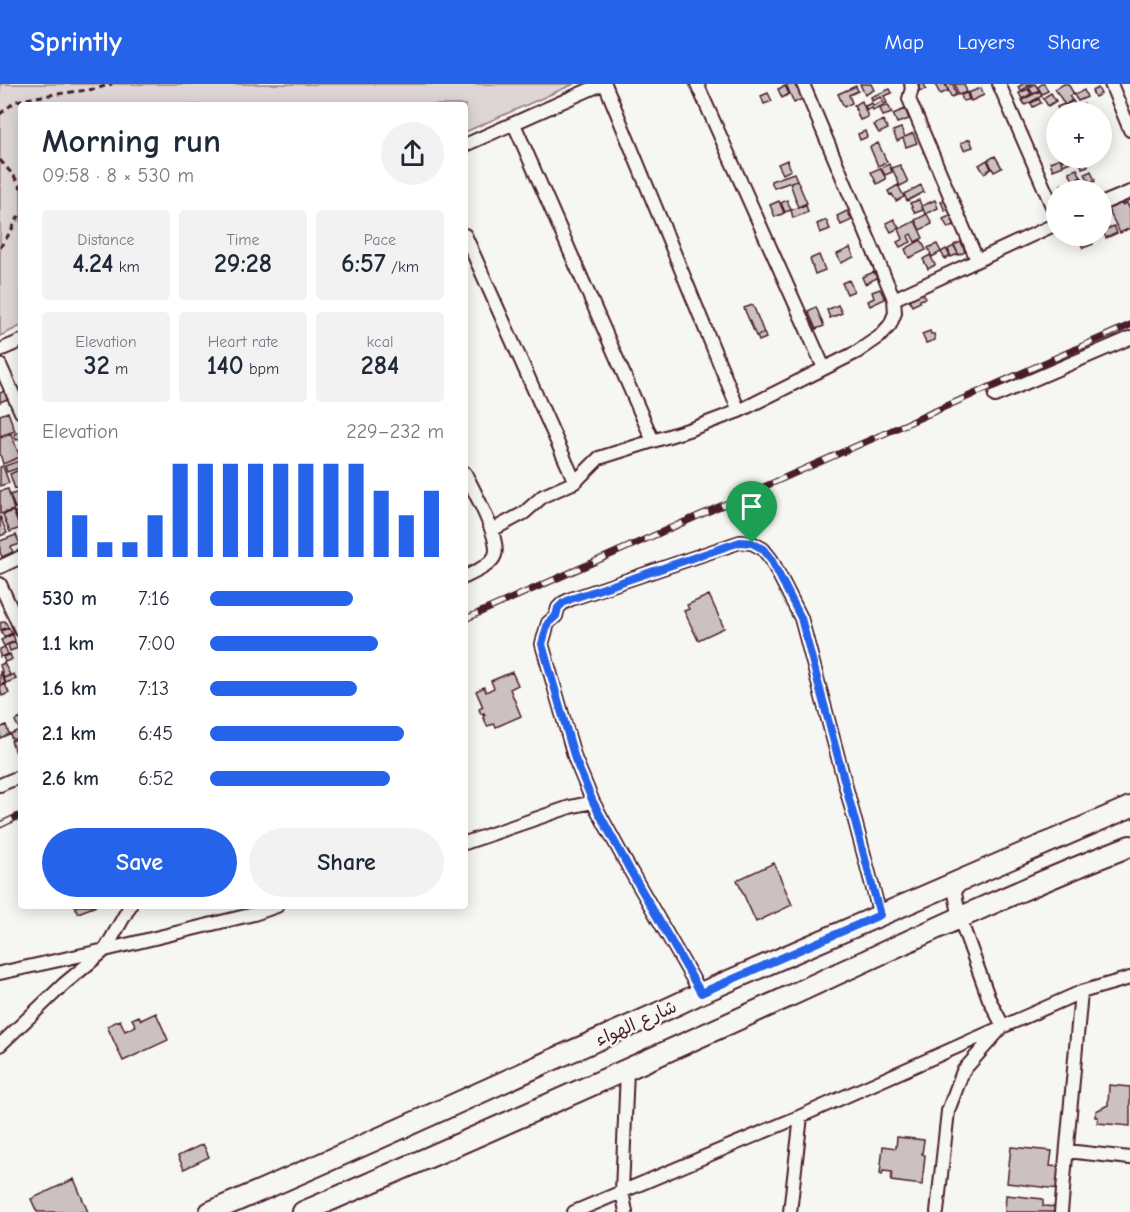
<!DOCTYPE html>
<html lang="en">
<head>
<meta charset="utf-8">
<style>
  :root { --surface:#fff; --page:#f2f2f3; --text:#1f2937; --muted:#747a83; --accent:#2563eb }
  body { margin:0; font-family:"Comic Neue","Playpen Sans Arabic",sans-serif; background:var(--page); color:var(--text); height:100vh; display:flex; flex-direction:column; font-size:22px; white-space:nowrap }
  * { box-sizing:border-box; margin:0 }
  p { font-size:20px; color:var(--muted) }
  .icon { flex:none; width:33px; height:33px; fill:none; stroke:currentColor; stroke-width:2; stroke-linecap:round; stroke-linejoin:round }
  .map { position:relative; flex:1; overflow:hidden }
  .sheet { position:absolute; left:18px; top:18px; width:450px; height:807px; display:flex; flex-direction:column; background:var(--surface); border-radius:6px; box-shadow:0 3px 15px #0003 }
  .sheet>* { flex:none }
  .buttons { position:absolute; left:1046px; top:18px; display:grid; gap:12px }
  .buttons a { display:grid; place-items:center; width:66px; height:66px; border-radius:50%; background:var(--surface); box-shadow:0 3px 15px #0003; font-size:30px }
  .pin { position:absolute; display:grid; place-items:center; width:51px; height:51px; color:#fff; margin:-62px -26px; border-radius:50% 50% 50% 0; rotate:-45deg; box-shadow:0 0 6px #0007 }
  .pin .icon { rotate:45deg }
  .round { display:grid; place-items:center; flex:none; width:63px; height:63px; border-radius:32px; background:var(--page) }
  .summary { display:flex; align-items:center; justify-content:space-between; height:102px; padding:0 24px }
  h1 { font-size:33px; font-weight:800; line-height:45px }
  .metrics { display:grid; grid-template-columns:repeat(3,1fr); gap:9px; height:102px; padding:6px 24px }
  .metrics div { display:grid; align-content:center; border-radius:6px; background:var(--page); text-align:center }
  .metrics b { font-size:26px; font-weight:800 }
  .metrics small { font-size:16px; font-weight:400 }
  .metrics p { font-size:16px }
  .chart { height:168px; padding:12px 24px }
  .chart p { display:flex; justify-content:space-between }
  .chart svg { width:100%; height:108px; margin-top:6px; stroke:var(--accent); stroke-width:6 }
  .cta { display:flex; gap:12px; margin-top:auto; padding:12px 24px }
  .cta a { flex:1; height:69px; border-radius:36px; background:var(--accent); color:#fff; font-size:24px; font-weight:800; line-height:69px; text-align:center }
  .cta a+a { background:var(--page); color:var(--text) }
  ul { padding:0 24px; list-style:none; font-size:20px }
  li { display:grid; grid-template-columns:96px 72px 1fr; align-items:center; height:45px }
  li i { height:15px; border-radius:8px; background:var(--accent) }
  header { display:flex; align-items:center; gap:36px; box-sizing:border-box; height:84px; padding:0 30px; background:var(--accent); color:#fff }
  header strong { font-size:28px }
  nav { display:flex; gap:33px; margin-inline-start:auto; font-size:21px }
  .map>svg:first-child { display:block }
  .green { fill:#ddd6d5; stroke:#947a80; stroke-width:1.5 }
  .building { fill:#ccc1c0; stroke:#4a1f2b; stroke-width:1.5 }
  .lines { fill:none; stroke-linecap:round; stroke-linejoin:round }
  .minor-casing { stroke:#4a1f2b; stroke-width:16 }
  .primary-casing { stroke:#4a1f2b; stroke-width:24 }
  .path { stroke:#4a1f2b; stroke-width:3; stroke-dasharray:6 4.5; stroke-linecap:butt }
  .minor { stroke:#f6f6f2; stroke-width:12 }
  .primary { stroke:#f6f6f2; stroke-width:20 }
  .rail-casing { stroke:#4a1f2b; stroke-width:7 }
  .rail { stroke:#f6f6f2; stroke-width:4.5; stroke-dasharray:14; stroke-linecap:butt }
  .route-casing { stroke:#fff; stroke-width:12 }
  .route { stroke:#2563eb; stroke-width:8 }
  .labels { text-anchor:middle; stroke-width:5; stroke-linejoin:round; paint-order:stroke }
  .street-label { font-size:18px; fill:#4a1f2b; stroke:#f6f6f2 }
</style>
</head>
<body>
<header>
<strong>Sprintly</strong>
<nav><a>Map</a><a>Layers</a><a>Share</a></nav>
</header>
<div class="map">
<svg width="1130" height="1128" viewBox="0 0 1130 1128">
  <rect width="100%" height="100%" fill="#f6f6f2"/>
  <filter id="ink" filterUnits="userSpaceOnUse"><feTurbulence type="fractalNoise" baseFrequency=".0167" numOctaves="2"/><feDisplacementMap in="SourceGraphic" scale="12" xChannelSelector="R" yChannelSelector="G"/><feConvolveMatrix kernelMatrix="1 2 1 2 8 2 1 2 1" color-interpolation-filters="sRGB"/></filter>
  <g filter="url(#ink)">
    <path class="green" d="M0,0H574L465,48V21H21V242L0,252Z"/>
    <path class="building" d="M786,0H794L797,5L801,4L802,8L800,10L804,11V14L794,19Z
      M860,0H871L874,6L865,11Z
      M917,0H924L926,5L919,7Z
      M935,0H945L948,7L940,10Z
      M946,0H953L956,11L951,13Z
      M955,0H964L967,8L958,11Z
      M1023,0H1032L1021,7L1018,3Z
      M1035,0L1039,6L1033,10L1029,4Z
      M1042,0H1044L1048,7L1042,10L1038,3Z
      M1064,0H1068L1074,10L1069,12L1072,16L1065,21L1055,5Z
      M785,2L789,10L782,14L778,5Z
      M856,2L858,7L849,11L852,19L844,23L838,10Z
      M981,4L984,11L971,17L968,9Z
      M1098,4L1101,10L1095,13L1092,7Z
      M890,5L892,9L884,12L887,19L884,20L881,13L872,17L871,13Z
      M1028,5L1031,10L1022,15L1019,9Z
      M1084,6L1087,13L1078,17L1074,11Z
      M1040,7L1042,12L1025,21L1022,16Z
      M768,9L772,17L764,20L761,12Z
      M967,9L969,16L963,17L961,11Z
      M1051,9L1056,17L1048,22L1043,14Z
      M1039,15L1041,19L1033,23L1031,19Z
      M862,17L868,33L860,36L854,21Z
      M882,17L884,21L873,26L872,24L867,26L865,22L872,19L873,22Z
      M1073,17L1076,23L1070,26L1067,20Z
      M1064,20L1067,28H1059L1057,23Z
      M1084,20L1088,28H1080L1078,24Z
      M888,21L892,29L883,32L880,24Z
      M905,25L909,35L897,39L893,30Z
      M883,36L888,45L879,49L874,41Z
      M901,44L905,53L913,49L917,59L906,63L903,54L897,57L893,47Z
      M865,47L867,53L860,56L858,50Z
      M970,55L973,63L964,66L961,59Z
      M878,59L887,78L878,82L870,63Z
      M995,72L1002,84L994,88L988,76Z
      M1060,74L1063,82L1053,86L1050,78Z
      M1062,74H1077L1078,75L1063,81L1061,76H1063Z
      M1085,74L1088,82L1082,84L1080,76Z
      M787,76L791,86L783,90L778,80Z
      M987,76L991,85L984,89L979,81Z
      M889,80L892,88L885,91L881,84Z
      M900,81L908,98L900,102L892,84Z
      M880,84L886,95L877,100L871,88Z
      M1077,85L1081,93L1073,96L1069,88Z
      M1091,87L1095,97L1090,99L1085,90Z
      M794,89L797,96L774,104L771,97Z
      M1082,94L1085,101L1076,105L1073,97Z
      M797,96L807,119L798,123L795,116H796L790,99Z
      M1072,97L1075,105L1063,106L1061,101Z
      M898,101L904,113L896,117L892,110L890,111L888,107Z
      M921,101L924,108L907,117L904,110Z
      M949,115L952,124L945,127L941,118Z
      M787,116L791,126L785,128L781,119Z
      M919,116L923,126L915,129L910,119Z
      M935,116L938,124L925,130L922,122Z
      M779,117L784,129L775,133L770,121Z
      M1121,119L1122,121L1127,119L1130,126V144L1120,149L1108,125Z
      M806,121L808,128L793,134L791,126Z
      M847,127L852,136L841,141L837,132Z
      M956,129L960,138L948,144L943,135Z
      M927,130L932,140L920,146L915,136Z
      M894,135L899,144L891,148L886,139Z
      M826,136L830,145L820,149L817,140Z
      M915,137L923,154L915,158L911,150L908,152L911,158L900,163L897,158L903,155L899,145Z
      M1114,142L1117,149L1106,154L1103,147Z
      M1077,152H1089L1093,160L1083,164Z
      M921,156L926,166L909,174L905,165Z
      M961,158L965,168L959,171L954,161Z
      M937,160L941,168L932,173L928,164Z
      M954,162L958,170L951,173L948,165Z
      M850,164L854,173L841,179L837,170Z
      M946,165L950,172L945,175L941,168Z
      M819,171L825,186L815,190L810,175Z
      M930,171L935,181L928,185L923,175Z
      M874,188L877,194L865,200L862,193Z
      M849,196L854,207L847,210L842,199Z
      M880,205L885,215L870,222L868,217L874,214L872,208Z
      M922,206L925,214L920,216V218L912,222L908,212Z
      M753,221L764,249L756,252L744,224Z
      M838,221L842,229L830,234L827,226Z
      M816,223L824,242L816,245L808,227Z
      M930,247L931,250H934L935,256L926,259L922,250Z
      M764,249L766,254L759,257L757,252Z
      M9,305L12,313L0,318V309Z
      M8,328L15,347L0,352V331Z
      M21,347V354L16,356L14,350Z
      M11,350L20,373L3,380L0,370V354Z
      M21,376V383L7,388L5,382Z
      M3,382L9,399L0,402V383Z
      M19,386L21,391V403L15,405L10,390Z
      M8,405L14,426L0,430V407Z
      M21,407V422L15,424L10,411Z
      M21,426V443L15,428Z
      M13,427L20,444L10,448L3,431Z
      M0,432L7,449L0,452Z
      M16,451L20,460L11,463L13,468L2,473L0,468V457Z
      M709,511L724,544L698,556L684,527L689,525L687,521Z
      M5,537L8,543L1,546L0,539Z
      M9,544L12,549L4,553L1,547Z
      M13,550L15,557L4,562L1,556Z
      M15,558L18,564L10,567L8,561Z
      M5,563L8,570L0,573V565Z
      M10,570L12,575L5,578L3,573Z
      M4,579L10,591L4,594L0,581Z
      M0,587L5,599L0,601Z
      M512,588L518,601L510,605L521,632L496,643L494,640L487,642L483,631H485L484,629L481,630L479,625L483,623L476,607L484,603L486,608L494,604L491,597Z
      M14,590L16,595L6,599L4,594Z
      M5,600L9,609L2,612L0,603Z
      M21,634V648L15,637Z
      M6,641L9,650L0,654V644Z
      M19,646L21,652L12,656L10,650Z
      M21,653V672L18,673L11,657Z
      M774,779L792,821L756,838L737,796Z
      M75,822H96L78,829Z
      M156,929L168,956L123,977L107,942L120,936L125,947L136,942L132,935L139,932L141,936Z
      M1109,1001L1130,1003V1042L1097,1039L1098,1033H1095L1096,1027L1108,1021Z
      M897,1053L924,1056L922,1070L925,1071L922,1101L891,1097L892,1088L883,1087L882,1091L880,1090L883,1062L896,1064Z
      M203,1060L209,1073L184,1085L178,1072Z
      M1011,1063L1052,1067L1050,1082L1060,1083L1058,1105L1007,1099Z
      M74,1095L88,1128H37L31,1115Z
      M1006,1111L1043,1115V1122L1059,1123V1128H1005Z"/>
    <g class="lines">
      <g class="minor-casing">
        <path id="minor" d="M605,0L739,327
          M697,0L824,284
          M911,0L912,4L909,15L977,176
          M999,0L1056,131
          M1111,0L1130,46
          M514,40L653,357
          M465,61L602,0
          M1101,120L1130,108
          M465,151L575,398
          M894,215L1056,140
          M0,266L21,257
          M0,281L21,328
          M995,312L1130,254
          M465,389C473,405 501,456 495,471C491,482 474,488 465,493
          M492,446L524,429L543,412L575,398L599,374L691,345L739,327L857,268L879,253L890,241L895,229L894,215L803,0
          M0,483L21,473
          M0,500L21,546
          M0,701L21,692
          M465,759L570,723L593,718
          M0,889L105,866L254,830L277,822
          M701,909L630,786L593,718L575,675L542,560L548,539L556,532L558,524L563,519L571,515L740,458L752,459L763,465L771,475L801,534L880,831
          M0,961L64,900L105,866L130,822
          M1067,1067L1130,1074
          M574,1128L801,1032L1081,908L1130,894
          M626,1128L622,1107L627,986
          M790,1128L801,1032
          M937,1128L948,1027L963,987L1003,942L989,915L960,835L953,799
          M1061,1128L1081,908"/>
      </g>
      <g class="primary-casing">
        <path id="primary" d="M210,1128C322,1081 433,1030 543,980C596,956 650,934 701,909L1130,723
          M303,1128C463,1059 622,988 781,916C896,863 1011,808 1130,762"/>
      </g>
      <path class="path" d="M0,30L16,17L42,12L95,5L112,0
        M0,76L14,92L21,104
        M0,164L11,147L21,128"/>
      <use href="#minor" class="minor"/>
      <use href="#primary" class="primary"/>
      <g class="rail-casing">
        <path id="rail" d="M465,535L1130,241
          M0,741L21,731"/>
      </g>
      <use href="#rail" class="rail"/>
    </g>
  </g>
  <g class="lines" filter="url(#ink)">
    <g class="route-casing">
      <path id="route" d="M740,458L752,459L763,465L771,475L801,534L880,831L701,909L630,786L593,718L575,675L542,560L548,539L556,532L558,524L563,519L571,515Z"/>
    </g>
    <use href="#route" class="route"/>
  </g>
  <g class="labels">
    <g class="street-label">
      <text transform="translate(636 939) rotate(-24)" y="6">شارع الهواء</text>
    </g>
  </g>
</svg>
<div class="buttons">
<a>+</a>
<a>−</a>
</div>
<div class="pin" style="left:752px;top:459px;background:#1e9e55"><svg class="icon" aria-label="arrive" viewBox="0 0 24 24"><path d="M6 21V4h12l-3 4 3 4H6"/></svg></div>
<section class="sheet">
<div class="summary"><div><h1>Morning run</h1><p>09:58 · 8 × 530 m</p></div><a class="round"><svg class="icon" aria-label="share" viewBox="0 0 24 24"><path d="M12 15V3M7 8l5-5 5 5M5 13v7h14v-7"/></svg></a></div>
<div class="metrics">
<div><p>Distance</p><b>4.24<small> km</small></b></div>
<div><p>Time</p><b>29:28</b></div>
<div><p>Pace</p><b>6:57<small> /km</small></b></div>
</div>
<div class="metrics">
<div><p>Elevation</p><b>32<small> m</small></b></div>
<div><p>Heart rate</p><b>140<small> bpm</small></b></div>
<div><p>kcal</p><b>284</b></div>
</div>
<div class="chart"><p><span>Elevation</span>229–232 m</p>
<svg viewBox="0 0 160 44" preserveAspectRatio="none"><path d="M5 44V17M15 44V27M25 44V38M35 44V38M45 44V27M55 44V6M65 44V6M75 44V6M85 44V6M95 44V6M105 44V6M115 44V6M125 44V6M135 44V17M145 44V27M155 44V17"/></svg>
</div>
<ul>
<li><b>530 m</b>7:16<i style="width:61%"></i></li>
<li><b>1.1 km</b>7:00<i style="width:72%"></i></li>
<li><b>1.6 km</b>7:13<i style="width:63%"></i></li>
<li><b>2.1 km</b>6:45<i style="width:83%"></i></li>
<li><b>2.6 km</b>6:52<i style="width:77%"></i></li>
</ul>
<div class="cta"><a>Save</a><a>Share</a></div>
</section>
</div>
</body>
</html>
